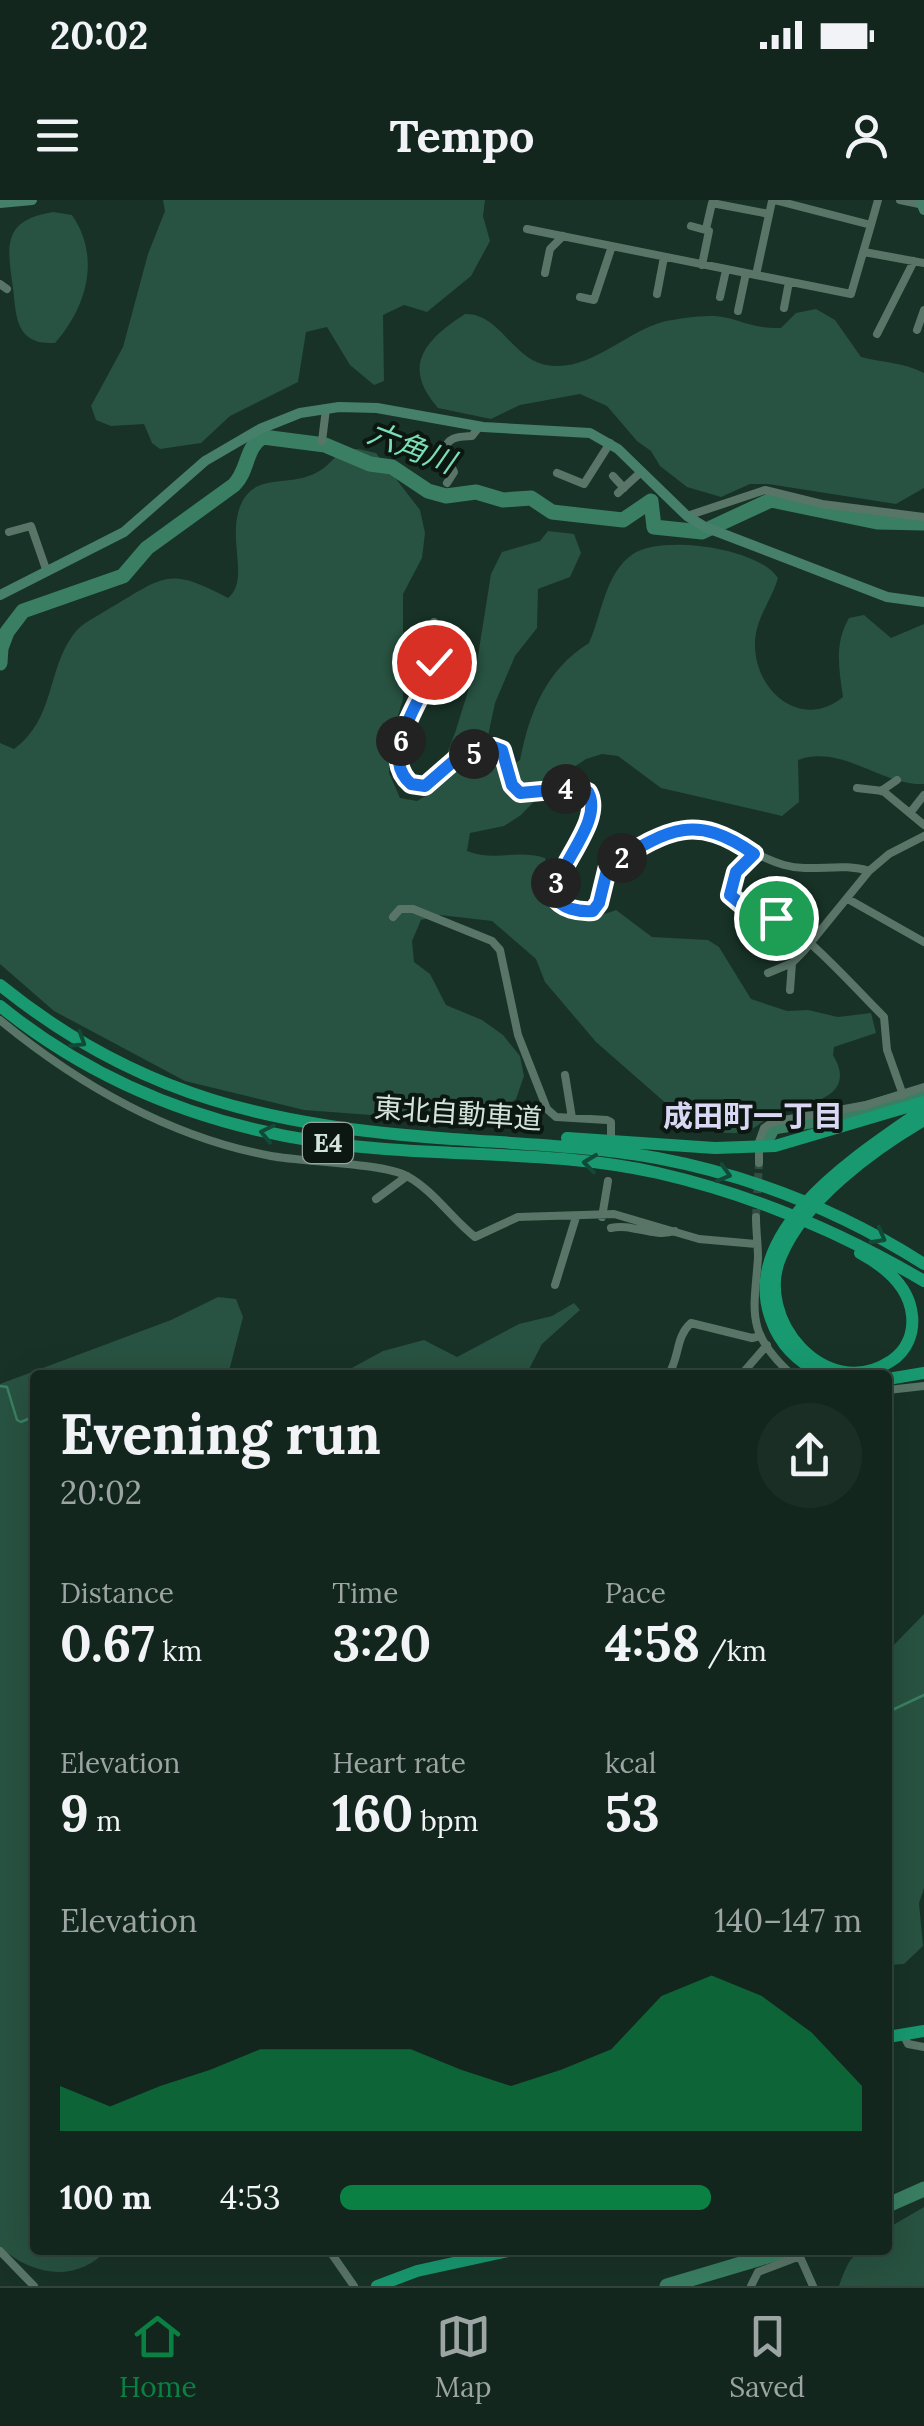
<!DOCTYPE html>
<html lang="en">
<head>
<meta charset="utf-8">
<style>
  :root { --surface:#12261d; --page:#1b2e26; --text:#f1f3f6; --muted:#9ca5a4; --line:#31433b; --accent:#0b8043 }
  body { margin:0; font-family:Lora,"Noto Sans JP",serif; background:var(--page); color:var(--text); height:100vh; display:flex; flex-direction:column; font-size:38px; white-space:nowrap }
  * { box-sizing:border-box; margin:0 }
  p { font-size:32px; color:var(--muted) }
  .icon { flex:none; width:55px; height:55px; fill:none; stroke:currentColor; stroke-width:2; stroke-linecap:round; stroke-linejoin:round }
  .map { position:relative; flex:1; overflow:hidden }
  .panel { position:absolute; left:30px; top:1170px; width:862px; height:885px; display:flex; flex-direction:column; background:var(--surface); border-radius:10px; box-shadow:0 10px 40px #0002,0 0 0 2px var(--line) }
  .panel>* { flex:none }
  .pin { position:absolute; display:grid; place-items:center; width:85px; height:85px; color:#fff; margin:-42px; border:5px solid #fff; border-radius:50%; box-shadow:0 2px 10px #0007 }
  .km { position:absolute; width:50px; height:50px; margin:-25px; border-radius:50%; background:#222; color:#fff; font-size:28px; line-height:50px; text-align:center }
  .round { display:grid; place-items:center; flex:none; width:105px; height:105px; border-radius:52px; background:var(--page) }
  .summary { display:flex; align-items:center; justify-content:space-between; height:170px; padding:0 30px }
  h1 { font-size:55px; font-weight:800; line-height:75px }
  .metrics { display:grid; grid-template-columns:repeat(3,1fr); gap:15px; height:170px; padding:10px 30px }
  .metrics div { display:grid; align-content:center }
  .metrics b { font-size:50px; font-weight:800 }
  .metrics small { font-size:28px; font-weight:400 }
  .metrics p { font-size:28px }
  .chart { height:280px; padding:20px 30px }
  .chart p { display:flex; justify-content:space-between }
  .chart svg { width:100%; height:180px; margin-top:10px; fill:var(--accent); opacity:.7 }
  ul { padding:0 30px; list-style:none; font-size:32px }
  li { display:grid; grid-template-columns:160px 120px 1fr; align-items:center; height:75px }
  li i { height:25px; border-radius:12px; background:var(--accent) }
  .status { display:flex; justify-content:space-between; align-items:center; height:70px; padding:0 50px; background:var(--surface); direction:ltr }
  .status svg { height:28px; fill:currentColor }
  header { display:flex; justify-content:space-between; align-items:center; height:130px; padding:0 30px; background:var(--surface); font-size:45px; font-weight:800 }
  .tabs { display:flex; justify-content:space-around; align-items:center; height:140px; border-top:2px solid var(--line); background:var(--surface); font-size:28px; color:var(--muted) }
  .tabs a { display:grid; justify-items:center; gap:5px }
  .tabs .current { color:var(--accent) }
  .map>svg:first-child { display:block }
  .green { fill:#285241 }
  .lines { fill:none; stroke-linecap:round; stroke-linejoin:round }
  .stream { stroke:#3a7f63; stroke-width:2.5 }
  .river { stroke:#3a7f63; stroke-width:15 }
  .street-tunnel { stroke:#344d42; stroke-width:8; stroke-dasharray:8 4; stroke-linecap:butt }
  .street { stroke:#597568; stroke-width:8 }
  .secondary { stroke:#46806a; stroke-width:10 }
  .highway { stroke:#189970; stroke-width:12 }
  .oneway { stroke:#114b38 }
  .route-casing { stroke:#fff; stroke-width:20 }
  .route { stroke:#1a73e8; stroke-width:12 }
  .labels { text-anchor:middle; stroke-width:8; stroke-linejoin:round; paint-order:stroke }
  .shield { fill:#0c1712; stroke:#98a69f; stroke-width:2.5 }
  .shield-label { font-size:25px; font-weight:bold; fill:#d4e3dc }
  .street-label { font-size:28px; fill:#d4e3dc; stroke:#0c1712 }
  .water-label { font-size:30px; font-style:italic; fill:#7adfb5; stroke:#0c1712 }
  .neighbourhood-label { font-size:30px; font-weight:bold; fill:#dad7f4; stroke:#0c1712 }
</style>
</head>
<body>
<div class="status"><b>20:02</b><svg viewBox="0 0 49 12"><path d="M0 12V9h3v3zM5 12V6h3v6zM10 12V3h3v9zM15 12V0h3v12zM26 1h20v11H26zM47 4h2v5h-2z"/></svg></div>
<header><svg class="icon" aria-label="menu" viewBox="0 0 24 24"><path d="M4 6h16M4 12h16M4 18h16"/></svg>Tempo<svg class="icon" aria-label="person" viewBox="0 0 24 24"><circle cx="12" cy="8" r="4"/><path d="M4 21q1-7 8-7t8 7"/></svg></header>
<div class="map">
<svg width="924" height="2086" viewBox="0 0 924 2086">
  <rect width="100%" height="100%" fill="#183227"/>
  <path class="green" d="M163,0H485L483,16L490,41L471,76L427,112L404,105L383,115L384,181L374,185L350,165L327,127L306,132L298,182L230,216L201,243L160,249L152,243L144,224L111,226L96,220L91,206L123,147L148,54L165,11Z
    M53,12L72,15C101,57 87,107 55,143C43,143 34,143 25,134C15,123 15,103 13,88C7,46 2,20 53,12Z
    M816,109L835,120L861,157C884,163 903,162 924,173V288L896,304L768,284H750L721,297L687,287L660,266L651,251L637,241L607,206L580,194L520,205L491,219L438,208C401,166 425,140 465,114C498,113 512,156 542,164C588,176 624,131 666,121C683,118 711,113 728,118C750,124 756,128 781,128L796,113Z
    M359,249L376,253L420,310L425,333L422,358L403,394V499L390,543L389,573L400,598L417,601L432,592L455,533L477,462L491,374L502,352L540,341L548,331L574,334L581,353L570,377L538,389L537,428L515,456L495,503L488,536L491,559L513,565L520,560C530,511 546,470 589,443C602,414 605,373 633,354C662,334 759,348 778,378C771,402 756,417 755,443C754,491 801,531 843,497C839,468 834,444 849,418L864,415L891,438L924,424V584C882,586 842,544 798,560L799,602L782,616L661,588L618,556L602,554L586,559L556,579L521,615L504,626L470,633L467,651C494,662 517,649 545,658C549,669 546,679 549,690C555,721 593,720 616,710L652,737L708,740L719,747L751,799L787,811L808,810L838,817L871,813L876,833L834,847L833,855C860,900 802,904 775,914C765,918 757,928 747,931C726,937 704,929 685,920L596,842L545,782L536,759L492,721L440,715L421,720L412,741L414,762L430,774L446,805L482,820L503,835L520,856L524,876L516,899L496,914L451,921L304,910L185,881L54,811L0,764V543L14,549C55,519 47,470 73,435C81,423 98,416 110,408C165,376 168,366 228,398C251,379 225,337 242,302C262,264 308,300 340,250Z
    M218,1097L236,1099L243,1117L228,1175H35V2050H107C75,2084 32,2075 0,2047V1184L171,1120Z
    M574,1103L580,1110L542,1144L526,1175H339L383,1151L424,1140L457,1157L519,1124L552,1116Z
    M924,1414V1688L919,1703L923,1746L904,1764L888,1765V1451Z
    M924,2007V2086H839C851,2053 853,2050 888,2050V2028Z"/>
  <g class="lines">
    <path class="stream" d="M0,1186L7,1187L17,1220L21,1222L35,1216
      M888,1512L924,1495"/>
    <path class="river" d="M0,463L1,448L7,432L23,411L123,376L147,348L234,285C249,270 245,247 263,237L325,245L370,264L392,267L428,291L446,296L476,292L503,300L531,298L552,312L623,320L651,301L654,327L702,332L771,300L877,322L924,323
      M766,940L773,927L841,916L924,892
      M888,2005L924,1989
      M667,2086L788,2050"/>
    <path class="street-tunnel" d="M756,1017L759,963"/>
    <path class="street" d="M900,0L924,5
      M778,1L871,25L851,94L756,75L772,1L778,0
      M871,25L878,0
      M691,26L709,31L702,65
      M527,29L756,75
      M706,29L712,3L769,14
      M864,52L924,63
      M545,73L550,49L563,36
      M0,84L7,89
      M657,94L664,57
      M580,97L594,100L612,46
      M720,97L726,70
      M784,108L789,82
      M738,111L746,73
      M917,130L924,110
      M877,134L914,61
      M322,241L326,209
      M557,273L584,284L610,243
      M613,276L624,288
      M447,283L454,272L444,251C448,236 458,237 472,236L479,227
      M618,293L641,272
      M687,316L765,290L822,304L924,317
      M9,332L31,326L47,372
      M434,422C432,440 436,459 431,477C421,509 376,555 411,584L425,586L449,563L494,547L505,555L516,591L575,588L588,592C607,627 552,663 555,699L566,707L593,711L599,703L608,666C636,648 681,617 715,632C738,643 759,658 784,665C812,673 841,662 869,671
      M857,588L883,591L924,625
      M881,591L897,580
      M910,613L924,595
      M754,654C743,663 721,684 733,699C745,715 767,711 782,721C811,739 858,791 884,817L887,850L903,895
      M848,699L924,742
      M393,717L400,709H413L492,741L500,750L518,835L547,909L556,917L607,920L611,922V935
      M768,773L792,763L803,752L869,671L889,654L924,636
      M790,790L792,763
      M0,820C78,884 170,937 271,956C304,962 382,963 407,976C434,991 451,1018 475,1037L518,1017L614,1014L699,1039L756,1044
      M565,875L572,918
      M759,942L764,928L773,922L866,905L924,887
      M759,963V953
      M376,999L407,976
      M602,1017L608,981
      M756,1017C756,1031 758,1044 758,1058C754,1113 745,1132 792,1175
      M611,1028C632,1023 653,1038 675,1031
      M555,1085L576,1017
      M668,1175C680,1158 675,1137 691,1123L752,1138L761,1136
      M741,1175L767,1145
      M888,1190L924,1186
      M903,1834L908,1844L924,1847
      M329,2050L354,2086
      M797,2050L813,2086
      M0,2051L34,2086
      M751,2086L758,2072L800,2056"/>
    <path class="secondary" d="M920,0L924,10
      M0,3L32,0
      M0,395L124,332L205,261L260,229L300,213L339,207L377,208L483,227L590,233L618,249L687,316L705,327L887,397L924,402"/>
    <path class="highway" d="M0,785C141,899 275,926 452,939C521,944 589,946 657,958C753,976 842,1012 924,1064
      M0,806C111,896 244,939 385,949C476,956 569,953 658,973C754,995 839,1031 924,1081
      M567,938L715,948L775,946L924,902
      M860,1053C884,1066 909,1086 912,1115C914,1133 907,1151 891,1161C826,1204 753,1119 781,1056C805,999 873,950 924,920
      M823,1174C799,1163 780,1145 771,1119C738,1028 863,952 924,909
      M888,1179L924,1173
      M888,1837L924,1831
      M377,2086L417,2071L513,2050"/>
  </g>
  <defs><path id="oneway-chevron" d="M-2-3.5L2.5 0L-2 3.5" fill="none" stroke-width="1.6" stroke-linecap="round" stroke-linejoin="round" transform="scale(2.5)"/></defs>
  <g class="oneway">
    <use href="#oneway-chevron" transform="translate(79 841) rotate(32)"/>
    <use href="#oneway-chevron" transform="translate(267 933) rotate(-168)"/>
    <use href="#oneway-chevron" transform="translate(590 963) rotate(-173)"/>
    <use href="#oneway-chevron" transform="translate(724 974) rotate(16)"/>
    <use href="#oneway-chevron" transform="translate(879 1037) rotate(29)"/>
  </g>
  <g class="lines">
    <g class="route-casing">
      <path id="route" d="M434,462C427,497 375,553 411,584L425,586L456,559L494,547L502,550L512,585L520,593L575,588L588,592C604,621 558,663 554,696C561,709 579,712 593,711L599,703L608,666C666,631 693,611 754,654L736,672L730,695L748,710L776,718"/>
    </g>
    <use href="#route" class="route"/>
  </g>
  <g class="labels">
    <rect class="shield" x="303" y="923" width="50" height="40" rx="8"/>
    <g class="shield-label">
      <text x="328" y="952">E4</text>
    </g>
    <g class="street-label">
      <text transform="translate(458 913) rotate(4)" y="10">東北自動車道</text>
    </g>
    <g class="water-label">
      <text transform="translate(411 248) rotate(21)" y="10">六角川</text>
    </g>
    <g class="neighbourhood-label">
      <text x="753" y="927">成田町一丁目</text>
    </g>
  </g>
</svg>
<div class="pin" style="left:776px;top:718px;background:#1e9e55"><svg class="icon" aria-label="arrive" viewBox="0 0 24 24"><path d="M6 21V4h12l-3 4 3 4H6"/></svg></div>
<div class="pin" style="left:434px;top:462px;background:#d93025"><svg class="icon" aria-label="check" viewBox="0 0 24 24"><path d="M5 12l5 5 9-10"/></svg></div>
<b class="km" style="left:622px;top:658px">2</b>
<b class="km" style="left:556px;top:683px">3</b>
<b class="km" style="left:566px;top:589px">4</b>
<b class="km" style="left:474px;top:554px">5</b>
<b class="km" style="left:401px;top:541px">6</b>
<section class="panel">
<div class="summary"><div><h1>Evening run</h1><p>20:02</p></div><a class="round"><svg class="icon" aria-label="share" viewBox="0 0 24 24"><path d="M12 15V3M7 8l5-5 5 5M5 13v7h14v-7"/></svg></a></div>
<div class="metrics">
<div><p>Distance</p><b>0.67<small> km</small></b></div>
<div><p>Time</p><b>3:20</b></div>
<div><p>Pace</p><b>4:58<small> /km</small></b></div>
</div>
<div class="metrics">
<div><p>Elevation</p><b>9<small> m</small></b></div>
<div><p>Heart rate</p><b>160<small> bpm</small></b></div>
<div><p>kcal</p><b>53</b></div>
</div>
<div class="chart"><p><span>Elevation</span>140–147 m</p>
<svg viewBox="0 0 160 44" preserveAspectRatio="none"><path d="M0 44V33L10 38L20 33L30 29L40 24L50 24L60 24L70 24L80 29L90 33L100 29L110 24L120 11L130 6L140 11L150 20L160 33V44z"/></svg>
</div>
<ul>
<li><b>100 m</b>4:53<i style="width:71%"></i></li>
</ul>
</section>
</div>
<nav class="tabs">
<a class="current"><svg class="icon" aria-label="home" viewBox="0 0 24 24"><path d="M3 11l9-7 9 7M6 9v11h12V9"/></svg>Home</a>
<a><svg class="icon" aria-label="map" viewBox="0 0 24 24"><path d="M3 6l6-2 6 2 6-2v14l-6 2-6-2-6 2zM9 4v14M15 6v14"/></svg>Map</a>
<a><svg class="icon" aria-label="saved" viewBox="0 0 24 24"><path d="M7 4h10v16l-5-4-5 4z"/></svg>Saved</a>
</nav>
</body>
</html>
